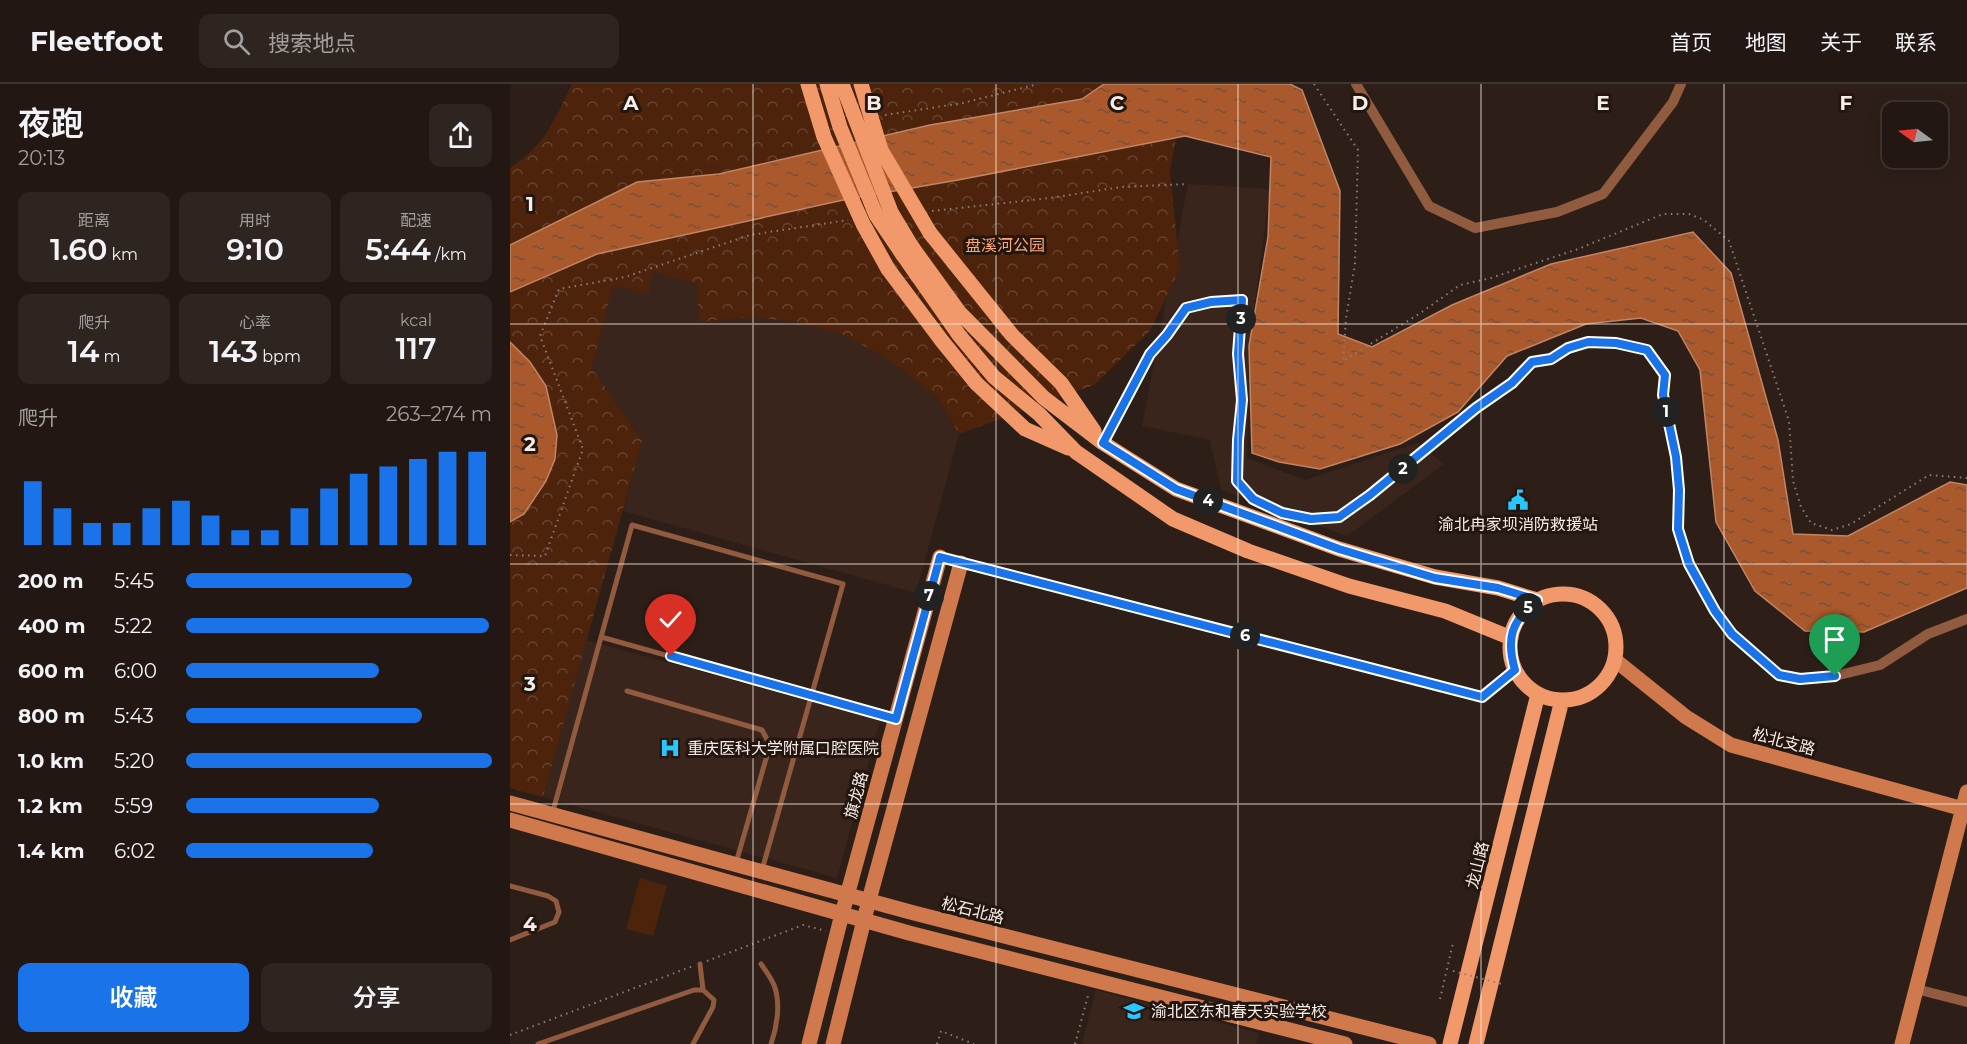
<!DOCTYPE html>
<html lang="zh">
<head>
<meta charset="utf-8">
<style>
  :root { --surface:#221712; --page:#2e2420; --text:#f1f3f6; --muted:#a29f9f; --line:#3f3632; --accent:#1a73e8 }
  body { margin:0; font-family:Montserrat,"Noto Sans SC",sans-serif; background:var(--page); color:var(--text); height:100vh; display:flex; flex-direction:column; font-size:22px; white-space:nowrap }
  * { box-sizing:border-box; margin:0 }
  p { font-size:20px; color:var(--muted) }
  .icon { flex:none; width:33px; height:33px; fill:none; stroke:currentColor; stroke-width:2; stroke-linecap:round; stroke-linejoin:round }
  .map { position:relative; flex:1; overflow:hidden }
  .details { display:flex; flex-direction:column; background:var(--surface); width:510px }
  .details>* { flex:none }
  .needle { width:39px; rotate:285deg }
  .fabs { position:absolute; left:1372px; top:18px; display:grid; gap:12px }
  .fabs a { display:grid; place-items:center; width:66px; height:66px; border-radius:12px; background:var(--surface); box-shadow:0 3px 15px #0003,0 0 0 2px var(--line); font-size:30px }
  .pin { position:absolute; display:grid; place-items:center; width:51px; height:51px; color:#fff; margin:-62px -26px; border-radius:50% 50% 50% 0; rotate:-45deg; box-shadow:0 0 6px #0007 }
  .pin .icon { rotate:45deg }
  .km { position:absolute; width:30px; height:30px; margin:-15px; border-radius:50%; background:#222; color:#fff; font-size:16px; line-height:30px; text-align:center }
  .round { display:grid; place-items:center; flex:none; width:63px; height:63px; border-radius:12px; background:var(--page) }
  .summary { display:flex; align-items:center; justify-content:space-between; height:102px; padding:0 18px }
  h1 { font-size:33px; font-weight:600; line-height:45px }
  .stats { display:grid; grid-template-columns:repeat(3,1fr); gap:9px; height:102px; padding:6px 18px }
  .stats div { display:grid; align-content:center; border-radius:12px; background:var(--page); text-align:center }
  .stats b { font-size:30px; font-weight:600 }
  .stats small { font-size:16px; font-weight:400 }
  .stats p { font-size:16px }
  .chart { height:168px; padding:12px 18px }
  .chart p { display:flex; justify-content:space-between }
  .chart svg { width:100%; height:108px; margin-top:6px; stroke:var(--accent); stroke-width:6 }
  .primary-button { display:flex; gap:12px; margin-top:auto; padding:12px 18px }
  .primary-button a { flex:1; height:69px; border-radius:12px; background:var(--accent); color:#fff; font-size:24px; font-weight:600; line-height:69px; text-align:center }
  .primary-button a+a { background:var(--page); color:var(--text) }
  ul { padding:0 18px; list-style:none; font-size:20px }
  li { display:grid; grid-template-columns:96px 72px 1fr; align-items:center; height:45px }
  li i { height:15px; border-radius:8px; background:var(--accent) }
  header { display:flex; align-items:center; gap:36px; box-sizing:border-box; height:84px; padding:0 30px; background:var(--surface); border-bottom:2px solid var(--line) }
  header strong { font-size:28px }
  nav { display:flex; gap:33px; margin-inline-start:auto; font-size:21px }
  .search { width:420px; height:54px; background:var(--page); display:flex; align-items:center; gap:15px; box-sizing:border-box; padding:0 21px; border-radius:12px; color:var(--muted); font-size:22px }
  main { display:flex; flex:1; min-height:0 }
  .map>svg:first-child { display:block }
  .built { fill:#39251b }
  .park { fill:url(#park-crowns) }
  .pitch { fill:#4d230c }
  .water { fill:url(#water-ripples); stroke:#c18564; stroke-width:1.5 }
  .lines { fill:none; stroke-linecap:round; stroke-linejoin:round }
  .path { stroke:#8b7e78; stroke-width:2; stroke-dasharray:1.5 4.5; stroke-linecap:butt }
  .lane { stroke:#915b3f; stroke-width:5 }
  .street { stroke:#915b3f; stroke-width:10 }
  .secondary { stroke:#d0794c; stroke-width:15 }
  .primary { stroke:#f2996b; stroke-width:15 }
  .path-bridge { stroke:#8b7e78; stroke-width:2; stroke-dasharray:1.5 4.5; stroke-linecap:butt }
  .primary-bridge { stroke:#f2996b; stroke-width:15 }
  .route-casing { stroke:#fff; stroke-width:12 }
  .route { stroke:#1a73e8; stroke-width:8 }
  .grid { fill:none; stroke:#f7ede8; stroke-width:1.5; stroke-opacity:0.55 }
  .labels { text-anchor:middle; stroke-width:6; stroke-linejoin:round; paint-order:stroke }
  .park-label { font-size:16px; fill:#fea678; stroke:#23160f }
  .poi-label { font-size:16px; fill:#f7ede8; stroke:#23160f; text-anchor:start }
  .street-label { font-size:16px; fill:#f7ede8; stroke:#23160f }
  .grid-label { font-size:20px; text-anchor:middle; font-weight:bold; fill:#f7ede8; stroke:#23160f; stroke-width:6; stroke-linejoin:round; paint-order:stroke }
</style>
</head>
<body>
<header>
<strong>Fleetfoot</strong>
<div class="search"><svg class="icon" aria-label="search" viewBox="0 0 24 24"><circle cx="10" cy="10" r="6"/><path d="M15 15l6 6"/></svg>搜索地点</div>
<nav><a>首页</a><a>地图</a><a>关于</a><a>联系</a></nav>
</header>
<main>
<section class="details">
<div class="summary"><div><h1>夜跑</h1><p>20:13</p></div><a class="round"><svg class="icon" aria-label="share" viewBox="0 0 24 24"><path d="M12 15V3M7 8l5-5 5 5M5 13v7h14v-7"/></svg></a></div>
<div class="stats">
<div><p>距离</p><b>1.60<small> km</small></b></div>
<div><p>用时</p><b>9:10</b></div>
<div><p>配速</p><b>5:44<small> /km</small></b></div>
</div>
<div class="stats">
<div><p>爬升</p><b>14<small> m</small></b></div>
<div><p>心率</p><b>143<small> bpm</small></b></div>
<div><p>kcal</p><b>117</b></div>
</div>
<div class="chart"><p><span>爬升</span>263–274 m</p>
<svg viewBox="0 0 160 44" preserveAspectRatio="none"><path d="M5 44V18M15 44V29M25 44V35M35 44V35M45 44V29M55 44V26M65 44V32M75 44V38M85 44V38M95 44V29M105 44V21M115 44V15M125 44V12M135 44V9M145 44V6M155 44V6"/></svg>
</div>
<ul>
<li><b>200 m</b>5:45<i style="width:74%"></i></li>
<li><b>400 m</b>5:22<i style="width:99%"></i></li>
<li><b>600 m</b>6:00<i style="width:63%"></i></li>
<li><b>800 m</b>5:43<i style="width:77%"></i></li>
<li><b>1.0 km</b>5:20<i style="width:100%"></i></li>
<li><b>1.2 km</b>5:59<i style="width:63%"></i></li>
<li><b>1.4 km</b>6:02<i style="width:61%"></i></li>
</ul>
<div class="primary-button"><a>收藏</a><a>分享</a></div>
</section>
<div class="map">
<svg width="1457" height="960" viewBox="0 0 1457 960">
  <defs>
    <pattern id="park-crowns" width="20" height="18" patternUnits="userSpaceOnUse" patternTransform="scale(1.5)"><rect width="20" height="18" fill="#4d230c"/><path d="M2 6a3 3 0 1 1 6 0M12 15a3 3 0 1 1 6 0" fill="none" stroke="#67432f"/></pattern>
    <pattern id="water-ripples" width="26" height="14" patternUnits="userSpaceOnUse" patternTransform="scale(1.5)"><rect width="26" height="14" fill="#aa592c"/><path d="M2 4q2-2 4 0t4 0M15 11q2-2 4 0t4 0" fill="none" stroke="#7a5039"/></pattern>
  </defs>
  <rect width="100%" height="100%" fill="#2d1f18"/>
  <path class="built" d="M678,100L760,105L739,262L737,374L795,396L908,359L934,380L837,452L711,406L700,356L632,342Z
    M143,188L187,199L189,238L240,233L288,238L336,252L382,278L428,314L449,350L406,509L113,427L132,357L82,284L103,200Z
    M76,556L370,637L327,794L33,713Z
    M586,906L749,949L746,960H572Z"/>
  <path class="park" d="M62,0H676L660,87L670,184L640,247L584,301L449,350L428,314L382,278L336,252L288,238L240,233L189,238L187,199L143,188L138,210L103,201L82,284L132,357L33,713L0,704V84C37,59 43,38 62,0Z"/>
  <path class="pitch" d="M130,794L157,802L143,852L116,845Z"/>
  <path class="water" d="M594,0H780L792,6L830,107L828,250L862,263L942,221L1041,180L1183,148L1221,189L1268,356L1283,450L1338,452L1440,398L1457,401V504L1354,548L1295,547L1245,507L1206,438L1190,286L1168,247L1131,234L1076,240L997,272L948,328L890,360L810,385L769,378L742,369L739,262L758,153L761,73L675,52L448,96L338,115L87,170L0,208V161L127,98L209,90L420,41L572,15Z
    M0,258L20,278L36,302L47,351L45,375L36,397L14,430L0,438Z"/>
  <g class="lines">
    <path class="path" d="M804,0L848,66L845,180L836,234L833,277L909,230L950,201L981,194L1068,165L1153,130H1179L1194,136L1219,157L1279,337L1283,397L1291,423L1301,439L1322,446L1341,440L1419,391L1457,394
      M375,31L453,19L528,0
      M422,127L540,114L611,103L678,100
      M0,471L35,472L73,365L30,252L49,205L115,193L240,151L338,136
      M197,877L293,841L316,847
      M930,915L943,859
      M0,951L183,882
      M427,960L431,947L464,960
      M565,960L579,908"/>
    <path class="lane" d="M91,553L384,635
      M117,607L252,646L260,661L226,779
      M43,727L122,441L333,500L252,786
      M0,802L38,812L46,817L49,828L45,838L0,856
      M190,880L193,906
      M251,880C256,887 261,894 264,901C271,919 267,943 261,960
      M28,960L184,906H193L204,916L203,923L183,960"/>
    <path class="street" d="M846,0L919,122L965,144L1047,128L1093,110L1163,18L1171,0
      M593,359L640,270L657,251L676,224L701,218L732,216L728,270L732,316L728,356L727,397L743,415L772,429L801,435L829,433L860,411L966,324L1002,299L1022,278L1041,275L1058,265L1078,258L1106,259L1137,266L1156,291L1153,311L1166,373L1169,406L1168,445L1179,480L1205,527L1222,550L1269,591L1290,595L1325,592L1370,581L1418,550L1457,535
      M430,473L972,613L1005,587
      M1406,905L1457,918"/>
    <path class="secondary" d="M1105,576L1176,633L1221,661L1457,726
      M0,719L404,829L919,960
      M0,736L399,849L835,960
      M299,960L332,830L430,473
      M323,960L359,816L451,479
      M1392,960L1457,708"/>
    <path class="primary" d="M420,149L502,251L551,299L584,347
      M402,163L449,228L534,314L593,359L666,405L829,465L925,493L988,504L1027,516
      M393,171L449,251L484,293L529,330L566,368L663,435L738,467L839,502L935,527L1001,554
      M378,185L432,257L466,299L515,345L558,364
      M1000 563a53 53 0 1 1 106 0a53 53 0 1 1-106 0Z
      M940,960L1028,610
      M966,960L1052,616"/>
    <path class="path-bridge" d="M943,887L992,900"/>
    <path class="primary-bridge" d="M298,0L314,53L353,140L378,185
      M317,0L330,43L366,131L393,171
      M332,0L381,128L402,163
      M351,0L371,66L420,149"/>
  </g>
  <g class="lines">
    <g class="route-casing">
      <path id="route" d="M161,572L386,635L430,473L972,613L1005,586C996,555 1001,537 1027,516L988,504L925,494L829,465L666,405L593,359L640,270L657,251L676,224L701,218L732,216L728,270L732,316L728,356L727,397L743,415L772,429L801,435L829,433L860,411L966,324L1002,299L1022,278L1041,275L1058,264L1078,258L1106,259L1137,266L1155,291L1153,311L1166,373L1169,406L1168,445L1179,480L1205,527L1222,550L1269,591L1290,595L1325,592"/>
    </g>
    <use href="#route" class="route"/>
  </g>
  <path class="grid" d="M243,0V960M486,0V960M728,0V960M971,0V960M1214,0V960M0,240H1457M0,480H1457M0,720H1457"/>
  <defs>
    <g id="civic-bare" transform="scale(1.62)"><path d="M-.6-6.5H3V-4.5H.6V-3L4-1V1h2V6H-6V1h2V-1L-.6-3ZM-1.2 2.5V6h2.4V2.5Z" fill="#27c8ff" stroke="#23160f" stroke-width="2.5" paint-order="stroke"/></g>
    <g id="hospital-bare" transform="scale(1.62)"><path d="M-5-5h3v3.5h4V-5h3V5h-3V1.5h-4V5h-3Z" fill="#27c8ff" stroke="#23160f" stroke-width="2.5" paint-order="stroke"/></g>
    <g id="school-bare" transform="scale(1.62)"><path d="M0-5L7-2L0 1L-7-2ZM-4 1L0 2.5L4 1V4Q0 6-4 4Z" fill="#27c8ff" stroke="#23160f" stroke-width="2.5" paint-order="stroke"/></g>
  </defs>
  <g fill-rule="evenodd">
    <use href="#civic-bare" x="1008" y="416"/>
    <use href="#hospital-bare" x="160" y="664"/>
    <use href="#school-bare" x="624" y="927"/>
  </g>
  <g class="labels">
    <g class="park-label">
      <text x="495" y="167">盘溪河公园</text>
    </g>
    <g class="poi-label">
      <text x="1008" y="446" text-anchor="middle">渝北冉家坝消防救援站</text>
      <text x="177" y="670">重庆医科大学附属口腔医院</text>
      <text x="641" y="933">渝北区东和春天实验学校</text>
    </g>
    <g class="street-label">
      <text transform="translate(1274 657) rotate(15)" y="6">松北支路</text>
      <text transform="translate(346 711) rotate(-75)" y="6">旗龙路</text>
      <text transform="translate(967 781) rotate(-76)" y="6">龙山路</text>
      <text transform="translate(463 826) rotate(14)" y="6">松石北路</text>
    </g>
  </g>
  <g class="grid-label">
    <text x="121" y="26">A</text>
    <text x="364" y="26">B</text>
    <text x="607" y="26">C</text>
    <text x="850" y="26">D</text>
    <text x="1093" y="26">E</text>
    <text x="1336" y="26">F</text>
    <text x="20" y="127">1</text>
    <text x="20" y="367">2</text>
    <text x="20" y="607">3</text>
    <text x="20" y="847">4</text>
  </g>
</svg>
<div class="fabs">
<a><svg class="needle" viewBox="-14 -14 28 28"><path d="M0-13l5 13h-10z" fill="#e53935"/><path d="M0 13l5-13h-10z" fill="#a29f9f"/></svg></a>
</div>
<div class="pin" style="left:1325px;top:592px;background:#1e9e55"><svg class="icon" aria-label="arrive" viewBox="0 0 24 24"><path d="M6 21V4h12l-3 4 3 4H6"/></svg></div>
<div class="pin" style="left:161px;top:572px;background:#d93025"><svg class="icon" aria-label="check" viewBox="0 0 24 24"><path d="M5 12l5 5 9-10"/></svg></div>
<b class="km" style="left:1156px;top:328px">1</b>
<b class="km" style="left:893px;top:385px">2</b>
<b class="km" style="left:731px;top:235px">3</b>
<b class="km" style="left:698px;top:417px">4</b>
<b class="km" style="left:1018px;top:524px">5</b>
<b class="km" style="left:735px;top:552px">6</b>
<b class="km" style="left:419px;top:512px">7</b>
</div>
</main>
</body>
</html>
